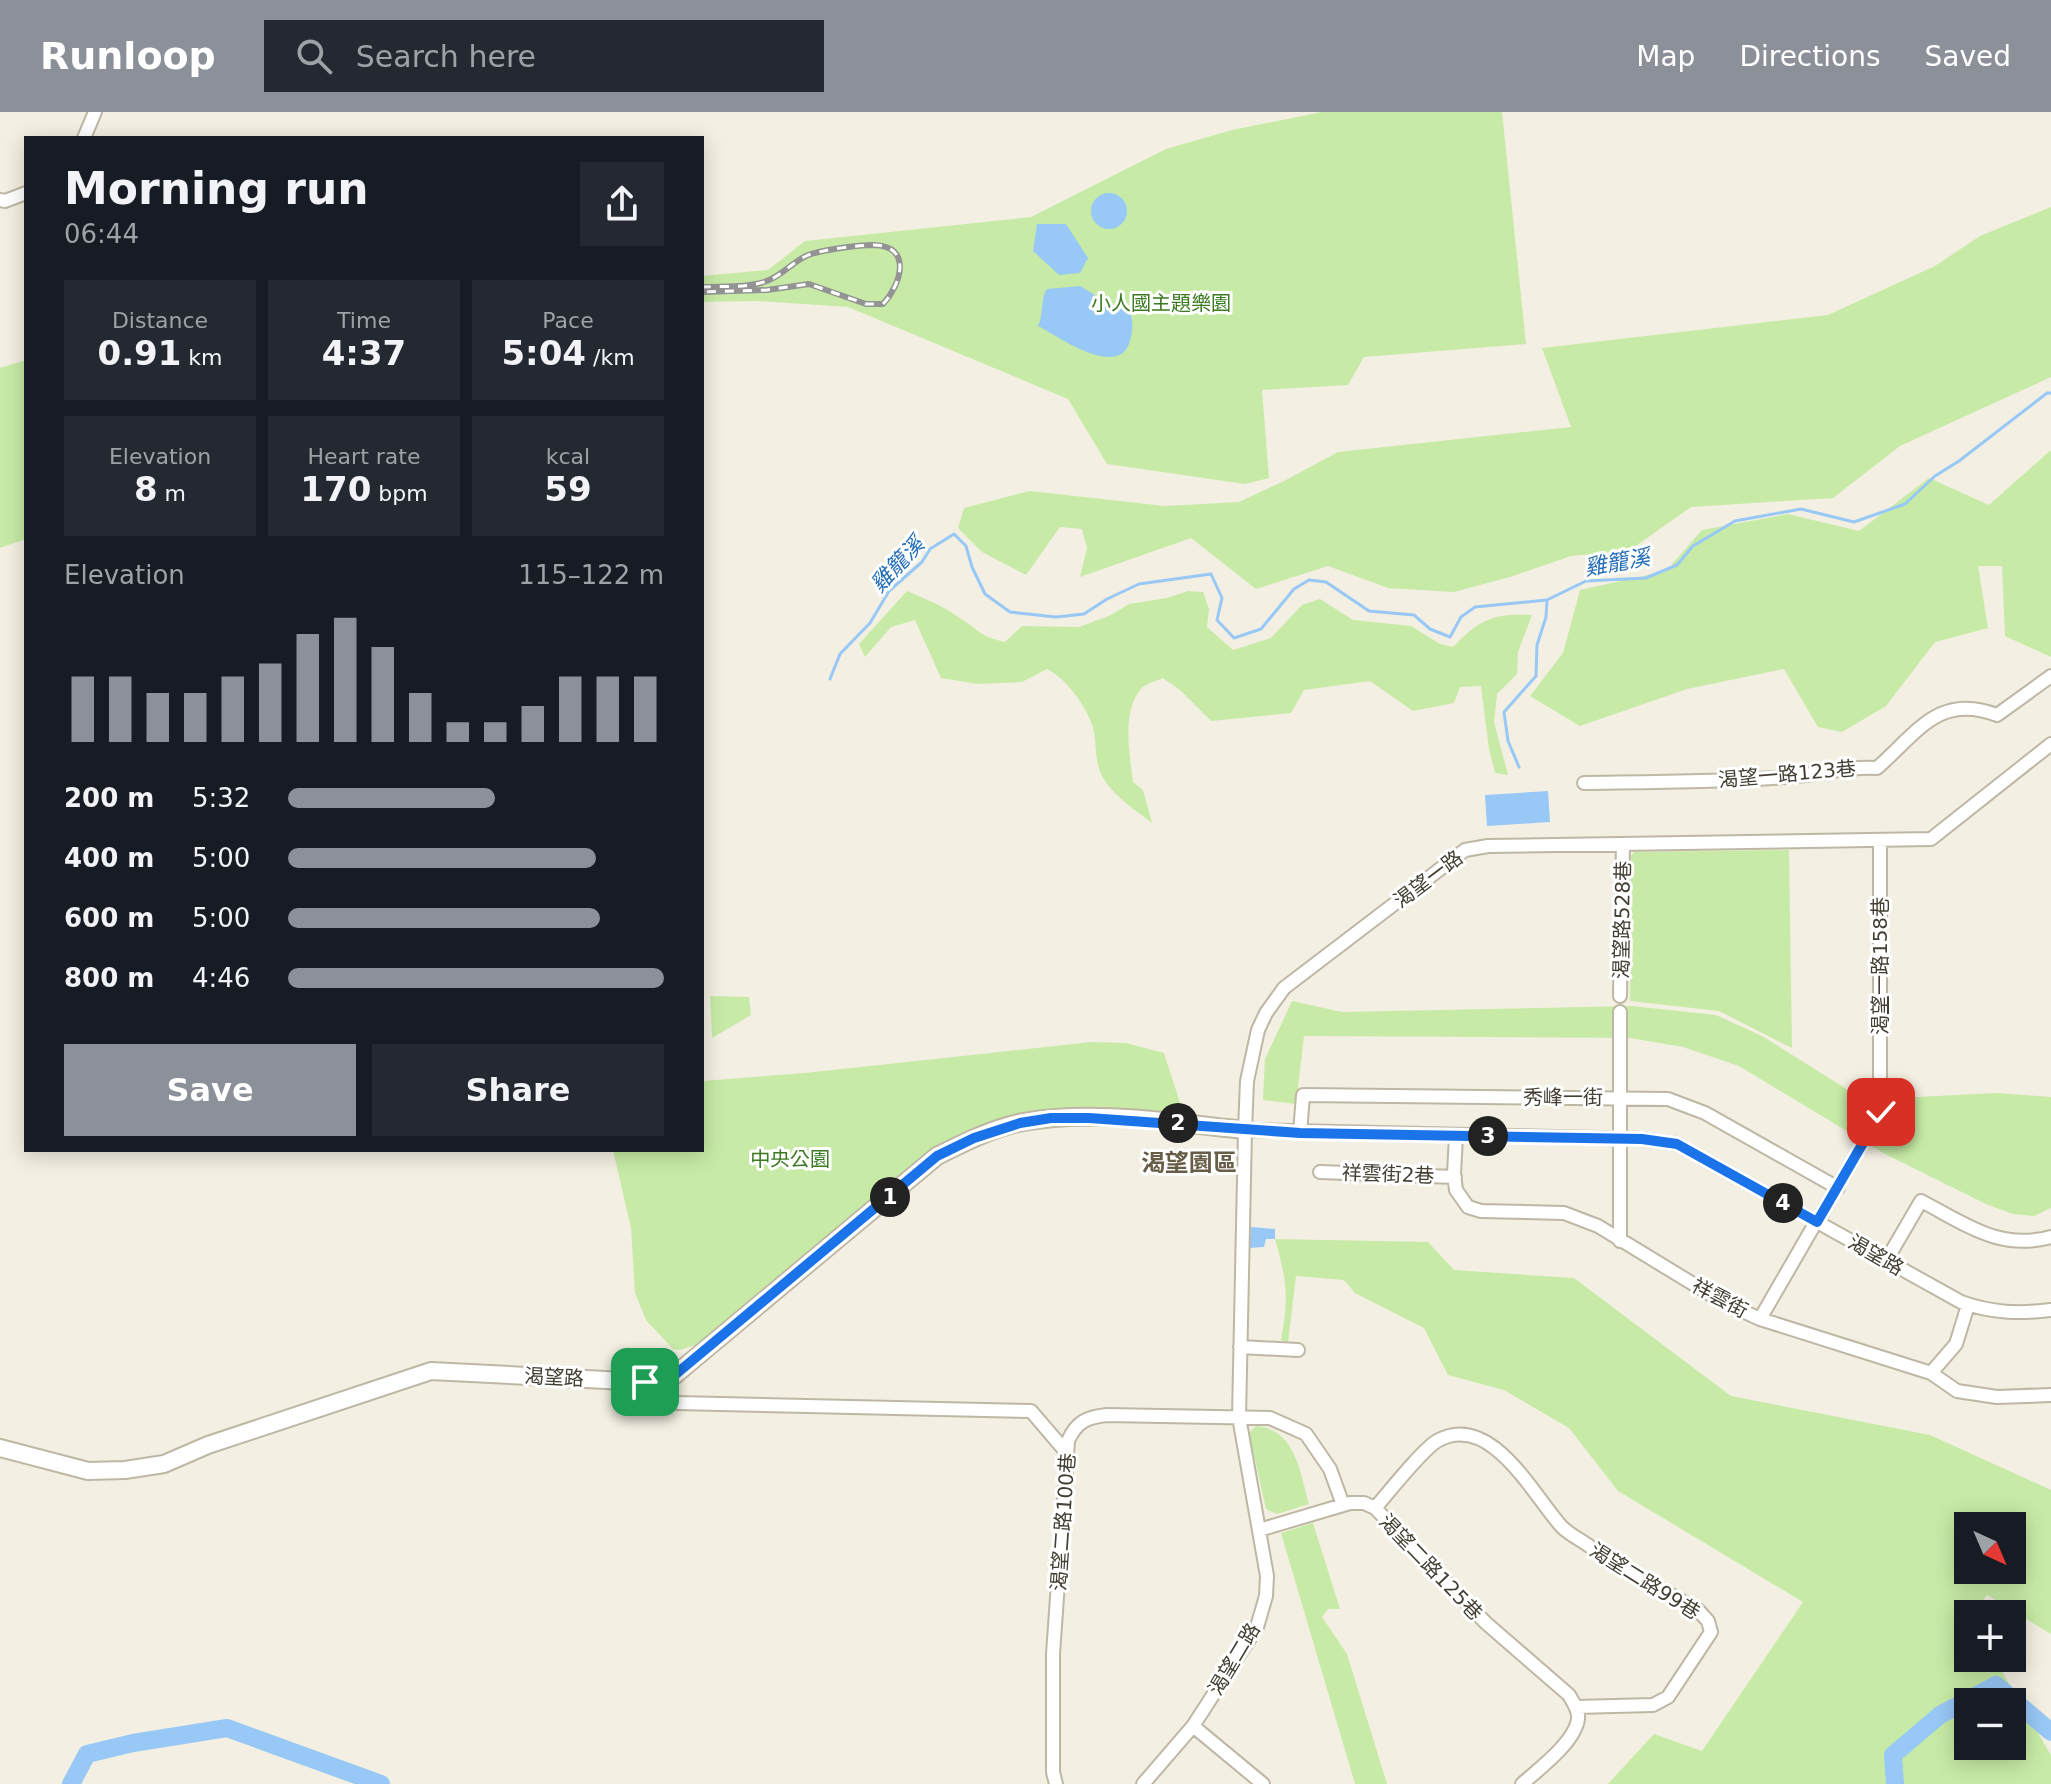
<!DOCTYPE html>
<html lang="en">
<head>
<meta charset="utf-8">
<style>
  :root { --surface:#171b24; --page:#242831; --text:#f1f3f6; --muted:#9ea1a6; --accent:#8c9099 }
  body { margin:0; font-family:"DejaVu Sans","Noto Sans TC",sans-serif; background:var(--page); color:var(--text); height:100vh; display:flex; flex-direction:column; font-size:30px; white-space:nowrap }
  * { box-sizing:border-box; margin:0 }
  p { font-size:26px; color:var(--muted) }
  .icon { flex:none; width:44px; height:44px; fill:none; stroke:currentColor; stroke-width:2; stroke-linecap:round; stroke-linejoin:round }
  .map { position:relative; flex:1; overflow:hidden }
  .panel { position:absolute; left:24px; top:24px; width:680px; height:1016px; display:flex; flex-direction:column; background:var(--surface); border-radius:0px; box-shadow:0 4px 20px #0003 }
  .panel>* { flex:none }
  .needle { width:52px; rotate:136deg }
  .buttons { position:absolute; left:1954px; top:1400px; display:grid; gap:16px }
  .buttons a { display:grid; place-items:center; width:72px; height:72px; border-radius:0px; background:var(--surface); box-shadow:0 4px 20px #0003; font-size:40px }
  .pin { position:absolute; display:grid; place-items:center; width:68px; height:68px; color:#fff; margin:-34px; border-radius:16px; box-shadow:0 4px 12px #0006 }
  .km { position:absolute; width:40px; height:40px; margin:-20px; border-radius:50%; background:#222; color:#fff; font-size:22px; line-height:40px; text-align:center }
  .round { display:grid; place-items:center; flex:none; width:84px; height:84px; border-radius:0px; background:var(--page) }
  .summary { display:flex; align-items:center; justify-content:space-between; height:136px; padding:0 40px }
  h1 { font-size:44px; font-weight:800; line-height:60px }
  .figures { display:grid; grid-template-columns:repeat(3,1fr); gap:12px; height:136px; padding:8px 40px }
  .figures div { display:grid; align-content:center; border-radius:0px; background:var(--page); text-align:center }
  .figures b { font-size:34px; font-weight:800 }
  .figures small { font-size:22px; font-weight:400 }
  .figures p { font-size:22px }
  .chart { height:224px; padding:16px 40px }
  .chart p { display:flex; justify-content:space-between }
  .chart svg { width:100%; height:144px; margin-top:8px; stroke:var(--accent); stroke-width:6 }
  .cta { display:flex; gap:16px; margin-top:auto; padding:16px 40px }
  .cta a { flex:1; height:92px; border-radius:0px; background:var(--accent); color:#fff; font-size:32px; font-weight:800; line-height:92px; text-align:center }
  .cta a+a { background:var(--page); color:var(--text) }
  ul { padding:0 40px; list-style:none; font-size:26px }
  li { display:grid; grid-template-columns:128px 96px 1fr; align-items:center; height:60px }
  li i { height:20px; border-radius:10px; background:var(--accent) }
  header { display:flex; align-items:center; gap:48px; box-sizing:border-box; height:112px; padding:0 40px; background:var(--accent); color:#fff }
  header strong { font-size:38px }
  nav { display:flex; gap:44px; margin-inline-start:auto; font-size:28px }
  .search { width:560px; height:72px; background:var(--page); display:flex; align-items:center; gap:20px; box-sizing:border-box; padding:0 28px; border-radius:0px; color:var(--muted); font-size:30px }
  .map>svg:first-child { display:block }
  .green { fill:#c7eba6; fill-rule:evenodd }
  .water { fill:#98c8f6 }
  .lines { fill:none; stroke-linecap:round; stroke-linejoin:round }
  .stream { stroke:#98c8f6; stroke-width:3 }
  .river { stroke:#98c8f6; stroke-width:18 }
  .minor-casing { stroke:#beb7a4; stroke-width:16 }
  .tertiary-casing { stroke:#beb7a4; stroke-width:20 }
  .minor { stroke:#fff; stroke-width:12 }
  .tertiary { stroke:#fff; stroke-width:16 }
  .rail-casing { stroke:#939393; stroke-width:6 }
  .rail { stroke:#fff; stroke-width:3; stroke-dasharray:9; stroke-linecap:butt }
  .route-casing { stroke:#fff; stroke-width:16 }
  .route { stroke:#1a73e8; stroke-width:10 }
  .labels { text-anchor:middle; stroke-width:6; stroke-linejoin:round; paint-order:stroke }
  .park-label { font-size:20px; fill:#3c7a21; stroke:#fff }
  .street-label { font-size:20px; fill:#443e32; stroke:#fff }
  .water-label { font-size:22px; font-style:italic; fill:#246eb8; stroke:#fff }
  .quarter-label { font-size:24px; font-weight:bold; fill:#685e48; stroke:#fff }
</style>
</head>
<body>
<header>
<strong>Runloop</strong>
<div class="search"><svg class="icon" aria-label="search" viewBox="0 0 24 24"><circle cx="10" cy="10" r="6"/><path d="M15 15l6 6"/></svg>Search here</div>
<nav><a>Map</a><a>Directions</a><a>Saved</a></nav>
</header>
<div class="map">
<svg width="2051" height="1672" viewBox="0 0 2051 1672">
  <rect width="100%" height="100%" fill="#f3efe2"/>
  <path class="green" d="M1322,0H1502L1526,232L1364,245L1348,273L1262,278L1269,366L1245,372L1107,352L1068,287L848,195L757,189L702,190V164L768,158L805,129L1031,105L1166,37L1232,18Z
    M2051,95V265L1900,334L1833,386L1691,395L1630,438L1571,444L1510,465L1454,480L1388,476L1328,454L1256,477L1191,426L1080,465L1087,436L1082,417L1060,415L1026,463L982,440L958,416L964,396L1030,379L1165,394L1239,390L1284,369L1338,340L1571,315L1542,236L1828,203L1935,154L1980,124Z
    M26,248V427L0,436V256Z
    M2051,338V545L2005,524L2002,454H1978L1988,516L1935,530L1886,594L1842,620L1818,615L1784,557L1687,577L1580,614L1530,584L1563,541L1580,478L1666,459L1702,418L1788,402L1859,419L1929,366L1989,393Z
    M907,479C926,487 943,494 960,506C980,519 979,524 1005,530L1022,514L1079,515L1109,504L1129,492L1167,486L1188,479L1203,480L1209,497L1207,515L1233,538L1271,526L1302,493L1320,487L1353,508L1411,514L1440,532L1453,535C1480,507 1493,501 1532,503L1518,540L1517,562L1497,582L1494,610L1508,663L1495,661L1489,637L1481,574L1460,575L1454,591L1413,599L1370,569L1304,578L1291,601L1211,609L1180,578L1163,566C1156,569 1145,572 1141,577C1121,601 1130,642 1133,670L1143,678L1152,711C1134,697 1113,684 1102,664C1094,648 1097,631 1093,615C1086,594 1066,566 1047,557L1022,570L978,572L941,566L915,508L891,515L865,545L859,532Z
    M1789,738L1792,936L1719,899L1630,889L1631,744L1634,740Z
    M710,884L749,885L751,903L712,926Z
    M1292,889L1342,900L1632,894L1716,903L1762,924L1856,983L1878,987L1996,981L2051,985V1096L2034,1104L2013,1102L1988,1093L1885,1042L1739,954L1683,935L1630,926L1304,924L1296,992L1263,988L1265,947Z
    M1091,930L1126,931L1164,941L1184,1003L1080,998L946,1031L698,1232L680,1238L673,1237L646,1208L635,1181L631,1116L613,1038H702V969L805,961Z
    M1275,1127L1428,1130L1454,1158L1574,1166L1731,1284L1930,1323L2051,1378V1522L1987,1483L1973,1502H1968V1546H1994L2051,1643V1672H1608L1654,1622L1702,1639L1803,1490L1618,1379L1569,1316L1504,1278L1448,1263L1424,1216L1355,1181L1344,1168L1296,1164L1288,1230L1281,1228C1289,1185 1287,1169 1275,1127ZM1968,1414H2012V1458H1968ZM1968,1590H2012V1634H1968Z
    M1256,1314C1296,1317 1300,1361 1309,1392L1277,1402L1266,1397L1249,1321Z
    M1313,1411L1340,1497H1328L1322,1505L1347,1542L1387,1672H1355L1281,1421Z"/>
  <path class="water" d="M1091 99a18 18 0 1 1 36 0a18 18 0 1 1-36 0Z
    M1037,112H1066L1088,146L1080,161L1059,163L1033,139Z
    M1080,174L1113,194L1127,192C1133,206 1134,214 1130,229C1119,268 1059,225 1038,214C1044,202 1040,186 1047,177Z
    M1548,679L1550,710L1487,714L1485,683Z
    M1251,1115L1275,1117V1127H1266L1264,1135L1249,1136Z"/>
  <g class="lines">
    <path class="stream" d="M830,567L840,542L870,511L889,479L922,450L930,437L954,422L966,434L972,455L985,482L1010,500L1056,505L1084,502L1107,487L1139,472L1211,462L1222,486L1217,508L1234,526L1261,517L1294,477L1309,468L1326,470L1369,499L1414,503L1430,517L1450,525L1461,505L1475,495L1547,488L1586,469L1646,466L1677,453L1693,434L1735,409L1801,397L1854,410L1905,392L1935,364L1959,349L2047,281H2051
      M1519,655L1508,629L1504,600L1536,564L1537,533L1546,505L1547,488"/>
    <path class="river" d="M71,1672L87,1642L133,1631L227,1616L381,1672
      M1895,1672L1893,1643L1940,1603L1996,1573L2051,1620"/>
    <g class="minor-casing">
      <path id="minor" d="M84,26L95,0
        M0,88L5,89L26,81
        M1584,671C1652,670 1719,670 1786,665C1817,663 1846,654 1877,656C1918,620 1939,581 1997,603L2051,564
        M1880,729V979
        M1620,884L1623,732
        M1245,1018L1642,1027L1677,1032L1961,1190C1992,1201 2018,1202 2051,1198
        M1300,1021L1303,983L1668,987L1705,1001L1838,1076
        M1456,1023L1454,1062L1456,1078L1468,1095L1481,1099L1564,1101L1598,1114L1721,1189L1760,1207L1931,1261L1957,1279L1997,1285L2051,1283
        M1320,1060L1455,1065
        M1817,1110L1881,1000
        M1620,1129V900
        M1886,1149L1921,1089C1966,1112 1999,1139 2051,1125
        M1760,1207L1816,1110
        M1240,1235L1298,1238
        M1931,1261L1956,1232L1968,1193
        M677,1291L1031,1299L1067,1341
        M1375,1396C1389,1380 1422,1338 1437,1329C1491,1298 1534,1385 1562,1415C1570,1423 1583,1429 1592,1436C1626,1458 1662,1478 1698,1498L1708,1509L1711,1520L1668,1585L1653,1593L1576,1595
        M1259,1418L1350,1391H1364L1375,1396L1486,1511L1569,1583C1573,1590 1579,1598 1578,1607C1575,1630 1539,1657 1522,1672
        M1193,1614L1263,1672
        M1056,1672L1053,1660V1542L1068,1329C1076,1310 1087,1305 1107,1303L1270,1306L1306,1322L1330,1357L1343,1393
        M1143,1672L1193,1614L1257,1515L1266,1484L1267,1464L1239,1305L1245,1018L1247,969L1258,918L1266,901L1284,876L1465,738L1488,734L1931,727L2051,632"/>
    </g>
    <g class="tertiary-casing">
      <path id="tertiary" d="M0,1336L88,1359L125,1358L164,1352L208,1333L431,1259L645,1270L670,1267L937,1044C965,1030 993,1016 1023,1010C1093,997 1175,1011 1245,1018"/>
    </g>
    <use href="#minor" class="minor"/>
    <use href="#tertiary" class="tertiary"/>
    <g class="rail-casing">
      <path id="rail" d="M702,175C722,174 745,176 764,170C781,165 791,151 806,144C819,138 859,133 874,133C913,134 901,173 883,192H866L809,172L767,178L702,180"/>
    </g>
    <use href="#rail" class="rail"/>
  </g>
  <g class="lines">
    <g class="route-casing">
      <path id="route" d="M645,1270L670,1267L937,1044L974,1026L1020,1011L1051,1006H1089L1300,1021L1642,1027L1677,1032L1817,1110L1881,1000"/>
    </g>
    <use href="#route" class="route"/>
  </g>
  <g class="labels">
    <g class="park-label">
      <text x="1161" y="198">小人國主題樂園</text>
      <text x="790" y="1054">中央公園</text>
    </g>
    <g class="street-label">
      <text transform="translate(1787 662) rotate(-5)" y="7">渴望一路123巷</text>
      <text transform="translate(1428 767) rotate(-37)" y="7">渴望一路</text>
      <text transform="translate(1622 808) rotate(-89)" y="7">渴望路528巷</text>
      <text transform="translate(1880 854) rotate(-90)" y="7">渴望一路158巷</text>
      <text x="1563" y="992">秀峰一街</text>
      <text transform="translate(1388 1062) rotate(2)" y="7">祥雲街2巷</text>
      <text transform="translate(1876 1143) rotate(30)" y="7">渴望路</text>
      <text transform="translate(1720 1186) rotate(28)" y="7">祥雲街</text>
      <text transform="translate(554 1265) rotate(3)" y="7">渴望路</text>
      <text transform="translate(1063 1410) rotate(-86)" y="7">渴望二路100巷</text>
      <text transform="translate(1431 1455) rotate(46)" y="7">渴望二路125巷</text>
      <text transform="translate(1645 1469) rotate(32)" y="7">渴望二路99巷</text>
      <text transform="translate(1234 1547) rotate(-59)" y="7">渴望二路</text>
    </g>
    <g class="water-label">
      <text transform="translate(1617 450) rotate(-10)" y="8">雞籠溪</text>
      <text transform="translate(897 452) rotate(-47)" y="8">雞籠溪</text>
    </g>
    <g class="quarter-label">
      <text x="1189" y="1059">渴望園區</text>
    </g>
  </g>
</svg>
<div class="buttons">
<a><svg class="needle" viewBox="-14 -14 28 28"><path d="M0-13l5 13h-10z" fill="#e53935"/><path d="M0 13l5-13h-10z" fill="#9ea1a6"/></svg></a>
<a>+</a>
<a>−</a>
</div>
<div class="pin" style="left:645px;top:1270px;background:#1e9e55"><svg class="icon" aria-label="arrive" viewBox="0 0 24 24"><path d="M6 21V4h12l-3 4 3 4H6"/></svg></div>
<div class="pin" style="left:1881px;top:1000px;background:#d93025"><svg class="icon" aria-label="check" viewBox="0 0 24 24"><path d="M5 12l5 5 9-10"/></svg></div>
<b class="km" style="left:890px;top:1085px">1</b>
<b class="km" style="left:1178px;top:1011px">2</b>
<b class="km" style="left:1488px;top:1024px">3</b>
<b class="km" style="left:1783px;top:1091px">4</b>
<section class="panel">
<div class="summary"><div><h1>Morning run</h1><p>06:44</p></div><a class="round"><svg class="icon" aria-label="share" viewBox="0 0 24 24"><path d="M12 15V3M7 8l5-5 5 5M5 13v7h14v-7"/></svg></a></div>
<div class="figures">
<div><p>Distance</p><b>0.91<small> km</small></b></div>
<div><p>Time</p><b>4:37</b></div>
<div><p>Pace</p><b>5:04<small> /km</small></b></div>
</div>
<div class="figures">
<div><p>Elevation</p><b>8<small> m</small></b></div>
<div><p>Heart rate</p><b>170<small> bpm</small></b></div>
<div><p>kcal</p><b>59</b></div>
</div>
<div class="chart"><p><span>Elevation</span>115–122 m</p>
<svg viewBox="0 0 160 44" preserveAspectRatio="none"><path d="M5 44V24M15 44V24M25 44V29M35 44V29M45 44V24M55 44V20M65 44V11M75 44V6M85 44V15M95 44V29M105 44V38M115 44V38M125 44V33M135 44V24M145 44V24M155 44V24"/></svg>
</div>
<ul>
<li><b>200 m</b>5:32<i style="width:55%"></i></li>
<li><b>400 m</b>5:00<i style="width:82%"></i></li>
<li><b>600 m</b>5:00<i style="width:83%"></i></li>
<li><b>800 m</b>4:46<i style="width:100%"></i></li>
</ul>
<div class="cta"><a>Save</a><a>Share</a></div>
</section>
</div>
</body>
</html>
